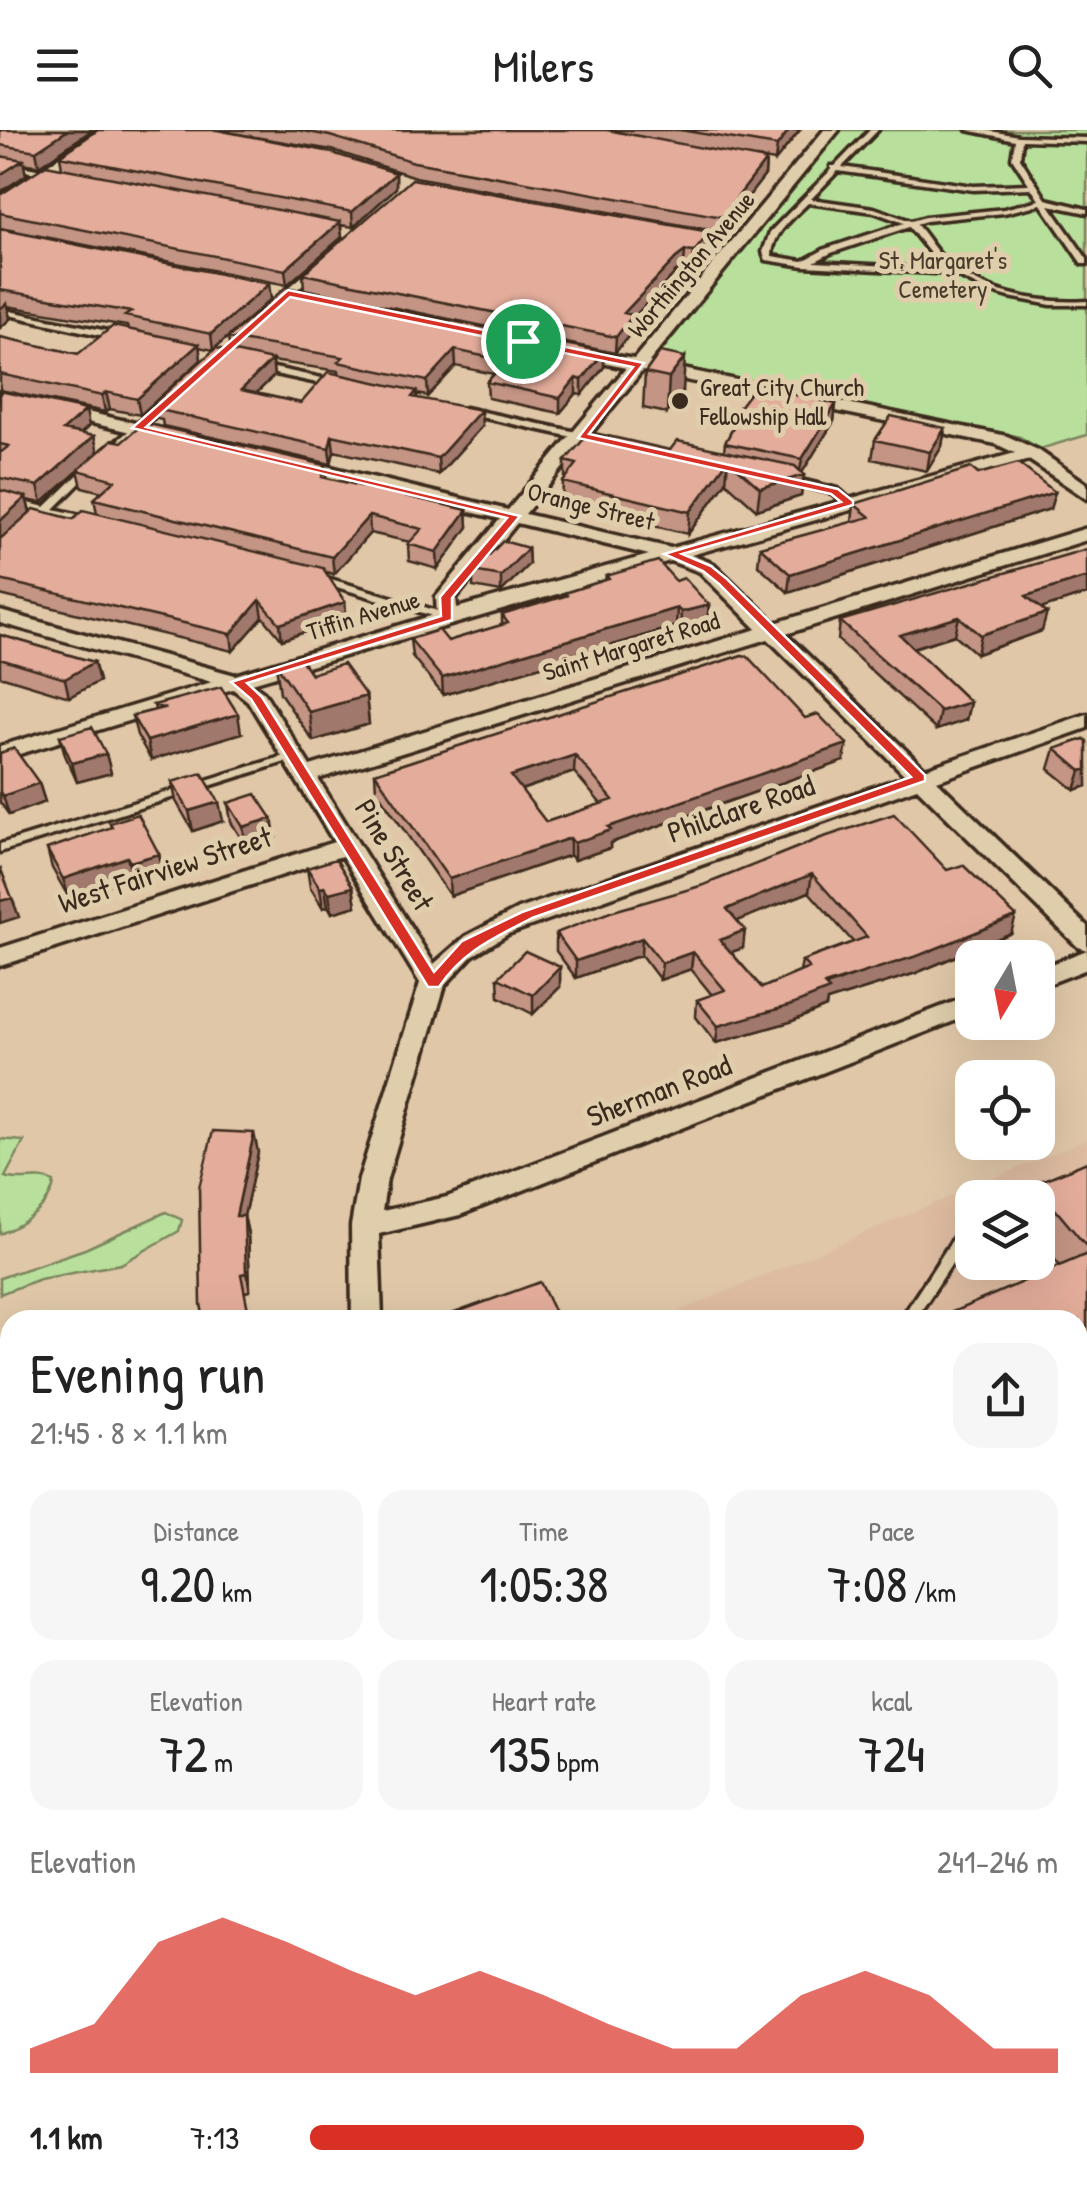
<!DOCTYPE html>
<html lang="en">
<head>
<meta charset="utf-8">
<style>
  :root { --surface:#fff; --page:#f6f6f6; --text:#222; --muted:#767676; --accent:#d93025 }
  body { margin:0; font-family:"Patrick Hand",sans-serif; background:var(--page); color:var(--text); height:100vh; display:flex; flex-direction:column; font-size:38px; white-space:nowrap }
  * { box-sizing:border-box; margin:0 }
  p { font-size:32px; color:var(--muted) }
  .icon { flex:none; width:55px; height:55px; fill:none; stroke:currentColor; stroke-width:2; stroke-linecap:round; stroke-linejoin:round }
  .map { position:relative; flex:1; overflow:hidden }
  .drawer { position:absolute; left:0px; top:1180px; width:1088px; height:888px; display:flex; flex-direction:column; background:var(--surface); border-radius:30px 30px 0 0; box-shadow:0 10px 40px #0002 }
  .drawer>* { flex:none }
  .needle { width:65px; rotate:190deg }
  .controls { position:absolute; left:955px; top:810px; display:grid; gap:20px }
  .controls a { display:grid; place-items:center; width:100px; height:100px; border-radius:20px; background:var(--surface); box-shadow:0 10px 40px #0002; font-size:50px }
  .pin { position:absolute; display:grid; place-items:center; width:85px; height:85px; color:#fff; margin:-42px; border:5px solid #fff; border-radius:50%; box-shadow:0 2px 10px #0007 }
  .round { display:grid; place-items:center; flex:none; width:105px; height:105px; border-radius:30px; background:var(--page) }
  .headline { display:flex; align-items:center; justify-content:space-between; height:170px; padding:0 30px }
  h1 { font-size:55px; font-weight:600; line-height:75px }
  .stats { display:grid; grid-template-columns:repeat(3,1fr); gap:15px; height:170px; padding:10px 30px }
  .stats div { display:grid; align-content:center; border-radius:25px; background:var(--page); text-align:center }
  .stats b { font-size:50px; font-weight:600 }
  .stats small { font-size:28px; font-weight:400 }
  .stats p { font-size:28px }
  .chart { height:280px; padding:20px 30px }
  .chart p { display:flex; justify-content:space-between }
  .chart svg { width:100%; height:180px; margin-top:10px; fill:var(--accent); opacity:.7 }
  ul { padding:0 30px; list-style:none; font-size:32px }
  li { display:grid; grid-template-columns:160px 120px 1fr; align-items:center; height:75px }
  li i { height:25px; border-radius:12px; background:var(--accent) }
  header { display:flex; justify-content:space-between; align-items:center; height:130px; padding:0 30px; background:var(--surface); font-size:45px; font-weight:600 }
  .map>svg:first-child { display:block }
  .built { fill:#debca1; fill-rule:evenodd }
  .green { fill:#b8e09c; stroke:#7a855d; stroke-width:2.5 }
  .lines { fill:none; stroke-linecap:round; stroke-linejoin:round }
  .service-casing { stroke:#3b2a1e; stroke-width:7 }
  .minor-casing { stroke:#3b2a1e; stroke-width:7 }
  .path { stroke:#3b2a1e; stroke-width:6; stroke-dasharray:10 10; stroke-linecap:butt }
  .service { fill:#dfcdab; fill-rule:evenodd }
  .minor { fill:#dfcdab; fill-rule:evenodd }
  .wall { fill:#c49585; stroke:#3b2a1e; stroke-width:2.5; fill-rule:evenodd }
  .shaded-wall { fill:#a0796c; stroke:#3b2a1e; stroke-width:2.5 }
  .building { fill:#e4ad9b; stroke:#3b2a1e; stroke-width:2.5; fill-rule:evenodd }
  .route { fill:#d93025; stroke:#fff; stroke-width:2.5; fill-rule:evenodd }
  .poi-dot { fill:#3b2a1e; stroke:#dfcdab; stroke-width:4 }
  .labels { text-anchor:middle; stroke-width:10; stroke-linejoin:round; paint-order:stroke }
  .far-park-label { font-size:25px; fill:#483c2b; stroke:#dfcdab }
  .far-street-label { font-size:25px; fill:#3b2a1e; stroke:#dfcdab }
  .far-poi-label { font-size:25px; fill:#3b2a1e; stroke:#dfcdab; text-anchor:start }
  .street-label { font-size:30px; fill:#3b2a1e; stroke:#dfcdab }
</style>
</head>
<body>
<header><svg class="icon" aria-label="menu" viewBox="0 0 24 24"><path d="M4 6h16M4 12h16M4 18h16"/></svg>Milers<svg class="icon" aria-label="search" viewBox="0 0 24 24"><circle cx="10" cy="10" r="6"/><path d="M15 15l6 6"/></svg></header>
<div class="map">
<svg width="1087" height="2067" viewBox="0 0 1087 2067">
  <rect width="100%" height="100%" fill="#e0c7a8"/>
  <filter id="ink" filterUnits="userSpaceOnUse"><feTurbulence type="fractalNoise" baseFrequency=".01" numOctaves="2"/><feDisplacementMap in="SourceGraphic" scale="20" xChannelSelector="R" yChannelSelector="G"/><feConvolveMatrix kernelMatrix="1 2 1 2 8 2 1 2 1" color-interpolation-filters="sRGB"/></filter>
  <g filter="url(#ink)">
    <path class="built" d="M1087,1009V1784L1078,1789V1190H659ZM972,1068H1038V1132H972Z"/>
    <path class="green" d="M836,0H1087V305L1040,319L1020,307L654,231Z
      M0,1009L24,1011L5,1047C22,1053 38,1044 54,1052C51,1078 22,1095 0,1104Z
      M166,1082L182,1090L179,1101L121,1134L40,1149L0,1164V1148L85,1119Z
      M10,1490V1609L0,1597V1491Z
      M0,1650L10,1666V1874L0,1863Z
      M157,2058H326L332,2067H163Z"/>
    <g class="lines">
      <g class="service-casing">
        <path id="service" d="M870,0H878L842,37L973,56L1029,54L1012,28L1015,10L967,0H984L1019,6L1087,8V12L1022,10L1020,28L1046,69L1087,79V83L1049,75L1087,129V134H1082L1041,74L1004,83L926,91L916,94C927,106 934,120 946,131C982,164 1040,174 1087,171V175H1051L1009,167L985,160L953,144L804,136L766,130L763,122L770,102L831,40V36H835ZM838,41L973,60L1031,58L1039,70L1004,79L925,87L911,91L874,78L811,69ZM808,73L874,82L904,93L825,119L803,131L772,126C773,103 792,89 808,73ZM909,97L933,127L946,139L814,132L831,123Z
          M0,32L52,42L56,44L52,46L0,36Z
          M314,136L321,138L283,172H277V168Z
          M0,179L122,204L126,207L122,210L0,183Z
          M255,234L336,251L340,254L336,257L252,239L251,237Z
          M165,270L172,272L111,325H105V321Z
          M465,278L586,304L591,307L586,310L462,283V279Z
          M89,334L97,336L54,379L93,388V392L49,383L32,398L27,395L40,381L0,372V366L45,377Z
          M788,347L838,359L854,373L846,375L832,363L785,352L783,350Z
          M314,444L451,485L452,487L451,489H443L310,449L309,447Z
          M294,623L300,626L298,628L0,722V714Z
          M972,1094V1107L968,1109L915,1190H900L958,1101Z
          M1078,1527L1087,1534V1556C1075,1551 1077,1538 1078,1527Z
          M1087,1680V1699L1078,1703V1684Z
          M508,2058H530L535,2067H512Z"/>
      </g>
      <g class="minor-casing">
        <path id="minor" d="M99,0H115L0,79V67Z
          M824,0H839L649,232L1007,306L1038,320L1087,354V369L1029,330L691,425L714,434L775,493L1087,398V410L786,504L925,639L1087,584V598L937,651L1087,796V820L1078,817L917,658L508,804L472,826L445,855L387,1049L382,1081L447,1067L972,865V884L460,1085L379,1104L382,1190H352L351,1096L359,1049L420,853L342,726L0,836V818L334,712L248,571L233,559L0,630V616L212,552L0,493V481L235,545L437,484L436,467L500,389L282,337V329L289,327L508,380L626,238L564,225V217L634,229ZM642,241L996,314L1015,323L671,418L525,384ZM517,393L649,425L457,478L456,468ZM670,431L700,442L757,499L310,636L264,562L252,553ZM768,509L906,646L518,779L466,806L434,834L318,649Z
          M0,262L174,302L183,307L174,312L0,272Z
          M1087,820V839L1038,858V839Z"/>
      </g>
      <path class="path" d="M0,1625L10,1639
        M372,2058L379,2067"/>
      <use href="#service" class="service"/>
      <use href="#minor" class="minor"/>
    </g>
    <path class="wall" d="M0,0H92L39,36L23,33L26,45L0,62Z
      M98,0H800L775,31L756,28L766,30L765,45L721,102L415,47L332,20L220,1L396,43V58L353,97L341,95L342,107L287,155L0,98V65L62,38L60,26Z
      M0,99L271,169L213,220L199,217L201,230L140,285L110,279L105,282L0,260V207L78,224L128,199L127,196L7,176L10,189L0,198Z
      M710,102L709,116L693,137L684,136L675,143L633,188V200L615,223L304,159L303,144Z
      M228,208L604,222V237L582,265L576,264L560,283L488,268L487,252L494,244L456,236L428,266L417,264V268L482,296L439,344L334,321L331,334L163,296L162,290L157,289L154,273L230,221ZM272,231L339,241V245L301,273L256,263L274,246Z
      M660,222L683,261L667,283L643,278L645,243Z
      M0,261L89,296L81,304L94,306L98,323L42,373L27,370L30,383L73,389L97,383L94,369L102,362L82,357L78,340L122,312L325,335L326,348L467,380L468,397L438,439L409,431L408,414L410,412L370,403L334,444L325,442L345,472L346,488L282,510L263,487L233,521L0,465Z
      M836,274L834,291L802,342L804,345L801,366L757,380L726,352L688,404L562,374L563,352L565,349V331L670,320L724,321L725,313L738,288L739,277Z
      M945,298L942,316L927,341L872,329L875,310Z
      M978,344L1055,362L1050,379L788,462L758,435L760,417L852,392L854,374Z
      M528,418L529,434L501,462L473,457V441Z
      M606,446L676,451L709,475L707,492L680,500L676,496L443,565L412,526L410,509L448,511L502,495V485L561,467V464L605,450Z
      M1087,464L1041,478L1042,501L977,524L955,505L913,518L970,572L966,590L936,600L838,510L840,491Z
      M0,505L94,532L99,551L69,567L0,546Z
      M742,525L844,631L610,713V718L574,730L570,725L450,766L376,660L375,643ZM574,642L601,674L546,692L521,660Z
      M276,534L311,544L366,566L369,594L313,611L280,563Z
      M154,575L241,603L151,630L137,605L132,586L155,580Z
      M60,606L106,624L111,643L77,652L65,625Z
      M1084,609L1087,656L1075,660L1049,639L1055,619Z
      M0,623L39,653L45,672L9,685L0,672Z
      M172,652L223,691L193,701L176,671Z
      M228,673L275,707L246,716L231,692Z
      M110,693L159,724L163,743L135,752L132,746L69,768L52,738L47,719L111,698Z
      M821,708L947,740L1011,803L916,843L827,871L826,877L790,892L716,913L696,887L697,870L712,865L691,839L660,850L641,825L576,848L556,821V803L704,755ZM809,762L853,812L802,831L800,842L762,858L731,822L743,818L737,791Z
      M307,738L353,757L356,776L332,783L328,776L323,778L310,757Z
      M560,837V857L533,884L499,867L498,848Z
      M258,1022L244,1086L248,1104L250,1161L245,1162L204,1190Z
      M1087,1032V1228L1078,1233V1190L1060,1136L1038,1108V1068H1029L1034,1054Z
      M1087,1381V1489L1078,1476V1385Z
      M542,2058H654L662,2067H549Z"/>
    <path class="shaded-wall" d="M68,0H92L39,36L36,21Z
      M789,0H800L775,31L777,16Z
      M23,30L26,45L0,62V45Z
      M766,30L765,45L721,102L722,87Z
      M396,43V58L353,97L352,82Z
      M340,92L342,107L287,155L285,140Z
      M710,102L709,116L693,137L694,122Z
      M685,121L684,136L675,143L633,188V200L615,223L616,207L624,183L676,128Z
      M269,154L271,169L213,220L211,204Z
      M7,173L10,189L0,198V179Z
      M199,214L201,230L140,285L137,269Z
      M455,220L456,236L428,266L427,251Z
      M604,222V237L582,265V250Z
      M685,227L683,261L667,283L669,248Z
      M272,230L274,246L243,276L241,260Z
      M576,248V264L560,283V268Z
      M106,262L110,279L105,282L102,266Z
      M836,274L834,291L800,346L804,345L801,366L757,380L760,358L799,346L802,329Z
      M86,280L89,296L67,316L63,300Z
      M481,280L482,296L439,344L438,328Z
      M945,298L942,316L927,341L930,322Z
      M332,305L334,321L331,334L329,318Z
      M94,306L98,323L42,373L38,356Z
      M728,330L726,352L688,404L690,382Z
      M1055,362L1050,379L788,462L790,444Z
      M26,367L30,383L0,412V391Z
      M467,380L468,397L438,439L437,422Z
      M369,386L370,403L334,444L332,427Z
      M528,418L529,434L501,462V446Z
      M1087,447V464L1022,485L1026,466Z
      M260,470L263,487L233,521L231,504Z
      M345,472L346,488L282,510L280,494Z
      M709,475L707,492L680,500L681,482Z
      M677,478L676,496L443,565L442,548Z
      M1047,483L1042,501L977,524L981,505Z
      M959,487L955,505L896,523L900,505Z
      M94,532L99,551L69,567L65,549Z
      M366,566L369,594L313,611L309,582Z
      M970,572L966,590L936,600L940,581Z
      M238,584L241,603L151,630L147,611Z
      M847,614L844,631L610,713V718L574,730V713L608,697Z
      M106,624L111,643L77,652L72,633Z
      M575,625L574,642L511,663V646Z
      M1087,639V656L1075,660L1081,641Z
      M39,653L45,672L9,685L3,666Z
      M219,672L223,691L193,701L189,681Z
      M272,688L275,707L246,716L243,697Z
      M570,708V725L450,766L449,749Z
      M159,724L163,743L135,752L130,732Z
      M127,727L132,746L69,768L63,749Z
      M812,744L809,762L725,796L727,779Z
      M325,757L328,776L323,778L320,758Z
      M353,757L356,776L332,783L329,763Z
      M12,768L19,787L0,793V771Z
      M1016,786L1011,803L916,843L827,871L826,877L790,892L716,913L718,896Z
      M745,800L743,818L718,827L720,810Z
      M642,808L641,825L576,848V831Z
      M693,822L691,839L660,850L662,833Z
      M560,837V857L533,884V865Z
      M254,1003L258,1022L244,1086L248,1104L250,1161L236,1086Z
      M554,1181V1190H528Z
      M1087,1202V1228L1078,1233V1206Z"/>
    <path class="building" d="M0,0H68L36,21L0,15Z
      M98,0H217L326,21L396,43L352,82L60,26Z
      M298,0H607L766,30L722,87L414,32L330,6Z
      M680,0H789L777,16Z
      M0,26L23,30L0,45Z
      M46,35L340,92L285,140L0,83V65Z
      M412,49L710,102L694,122L685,121L676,128L624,183L633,185L616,207L303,144Z
      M0,99L269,154L211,204L125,186L131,182L0,160Z
      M286,157L604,222L582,250L576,248L560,268L487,252L506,231L455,220L427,251L338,232L343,227L228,208Z
      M113,196L199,214L137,269L106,262L102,266L0,244V207L78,224Z
      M216,218L272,230L241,260L301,273L328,242L417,261L412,267L481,280L438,328L332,305L329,318L160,280L165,275L154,273Z
      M660,222L685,227L669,248L645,243Z
      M755,256L836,274L802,329L725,313L744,278L739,277Z
      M0,261L86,280L63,300L94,306L38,356L0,348V323L9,316L0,314Z
      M891,286L945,298L930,322L875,310Z
      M144,293L325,335L322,347L467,380L437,422L408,414L422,399L369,386L332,427L94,369L115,350L78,340L112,310L122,312Z
      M590,302L670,320L677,311L795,336L804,345L760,358L728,330L690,382L563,352L577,334L565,331Z
      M1018,333L1055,362L790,444L760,417L870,387L854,374L971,338L978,344Z
      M0,360L26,367L0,391Z
      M34,379L73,389L83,380L323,438L345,472L280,494L260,470L231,504L0,450V409Z
      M503,411L528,418L501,446L473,441Z
      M1087,419V447L1026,466L1047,483L981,505L959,487L900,505L970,572L940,581L840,491Z
      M658,431L676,451L684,448L709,475L681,482L677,478L442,548L410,509L439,500L448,511L508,493L502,485L568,465L561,464L609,449L606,446Z
      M0,505L94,532L65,549L0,529Z
      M742,525L747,526L805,588L818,584L847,614L608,697L611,700L574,713L570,708L449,749L375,643ZM575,625L613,670L546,692L511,646Z
      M300,528L311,544L343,534L366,566L309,582L276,534Z
      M221,557L238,584L147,611L132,586L163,578L154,575Z
      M92,597L106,624L72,633L60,606Z
      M1084,609L1087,611V639L1081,641L1055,619Z
      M14,618L39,653L3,666L0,662V623Z
      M202,643L219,672L189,681L172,652Z
      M256,664L272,688L243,697L228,673Z
      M138,684L159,724L130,732L127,727L63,749L47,719L112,697L110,693Z
      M894,684L947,740L963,735L1016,786L920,825L824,855L829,860L792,875L718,896L697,870L725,860L693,822L662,833L642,808L576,831L556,803L610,782L704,755L821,708ZM812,744L867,807L802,831L809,838L762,858L720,810L745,800L727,779Z
      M336,729L353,757L329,763L325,757L320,758L307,738Z
      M0,737L12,768L0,771Z
      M525,821L560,837L533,865L498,848Z
      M213,1001L254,1003L236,1086H244L246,1143L241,1144L250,1190H204L201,1174L199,1058Z
      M1087,1032V1117L1034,1054Z
      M1087,1124V1202L1078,1206V1190H934Z
      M540,1152L554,1181L528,1190H448L446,1186Z
      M1087,1381V1437L1078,1424V1385Z
      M550,2058H654L662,2067H558Z"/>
  </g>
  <path class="route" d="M288,160L644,233L589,304L838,359L853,371V375L682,424L711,436L727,449L925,645V651L532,788C494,808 463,821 439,857H428L251,569L231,552L441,486L440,467L507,388L132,298ZM290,167L633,237L578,308L831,364L841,372L664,424L703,441L719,454L911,647L522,782L462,811L434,842L262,567L247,553L452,490V468L520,386L146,297Z"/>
  <circle class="poi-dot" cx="680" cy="271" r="10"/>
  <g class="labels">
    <g class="far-park-label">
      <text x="943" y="139">St. Margaret's<tspan x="943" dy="29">Cemetery</tspan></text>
    </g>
    <g class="far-street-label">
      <text transform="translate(691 134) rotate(-50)" y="9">Worthington Avenue</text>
      <text transform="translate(591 376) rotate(14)" y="9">Orange Street</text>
      <text transform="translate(363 485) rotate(-17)" y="9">Tiffin Avenue</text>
      <text transform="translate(631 516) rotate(-17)" y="9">Saint Margaret Road</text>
    </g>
    <g class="far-poi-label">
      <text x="700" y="266">Great City Church<tspan x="700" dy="29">Fellowship Hall</tspan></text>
    </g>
    <g class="street-label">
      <text transform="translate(741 679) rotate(-19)" y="10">Philclare Road</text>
      <text transform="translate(394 725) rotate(59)" y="10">Pine Street</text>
      <text transform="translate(165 740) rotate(-18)" y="10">West Fairview Street</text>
      <text transform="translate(659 961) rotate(-21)" y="10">Sherman Road</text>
    </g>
  </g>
</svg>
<div class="controls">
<a><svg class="needle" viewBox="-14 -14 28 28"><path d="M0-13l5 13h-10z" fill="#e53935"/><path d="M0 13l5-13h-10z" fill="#767676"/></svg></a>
<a><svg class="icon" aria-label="locate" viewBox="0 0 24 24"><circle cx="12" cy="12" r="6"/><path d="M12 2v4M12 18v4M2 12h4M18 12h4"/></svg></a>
<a><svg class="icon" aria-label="layers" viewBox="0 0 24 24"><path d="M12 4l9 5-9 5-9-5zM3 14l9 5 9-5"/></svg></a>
</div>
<div class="pin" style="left:523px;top:211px;background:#1e9e55"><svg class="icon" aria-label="arrive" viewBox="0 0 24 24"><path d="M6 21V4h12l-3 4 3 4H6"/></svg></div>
<section class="drawer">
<div class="headline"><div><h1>Evening run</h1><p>21:45 · 8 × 1.1 km</p></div><a class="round"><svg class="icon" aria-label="share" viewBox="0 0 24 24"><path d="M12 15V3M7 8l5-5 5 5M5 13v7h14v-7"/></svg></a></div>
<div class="stats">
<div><p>Distance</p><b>9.20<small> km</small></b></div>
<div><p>Time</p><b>1:05:38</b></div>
<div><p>Pace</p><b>7:08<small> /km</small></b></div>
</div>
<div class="stats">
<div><p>Elevation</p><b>72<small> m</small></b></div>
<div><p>Heart rate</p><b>135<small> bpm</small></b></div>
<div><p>kcal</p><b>724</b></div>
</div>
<div class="chart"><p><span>Elevation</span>241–246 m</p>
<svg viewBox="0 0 160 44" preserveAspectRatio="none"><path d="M0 44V38L10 32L20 12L30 6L40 12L50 19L60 25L70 19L80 25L90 32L100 38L110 38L120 25L130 19L140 25L150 38L160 38V44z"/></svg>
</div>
<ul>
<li><b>1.1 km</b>7:13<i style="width:74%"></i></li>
</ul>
</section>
</div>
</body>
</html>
